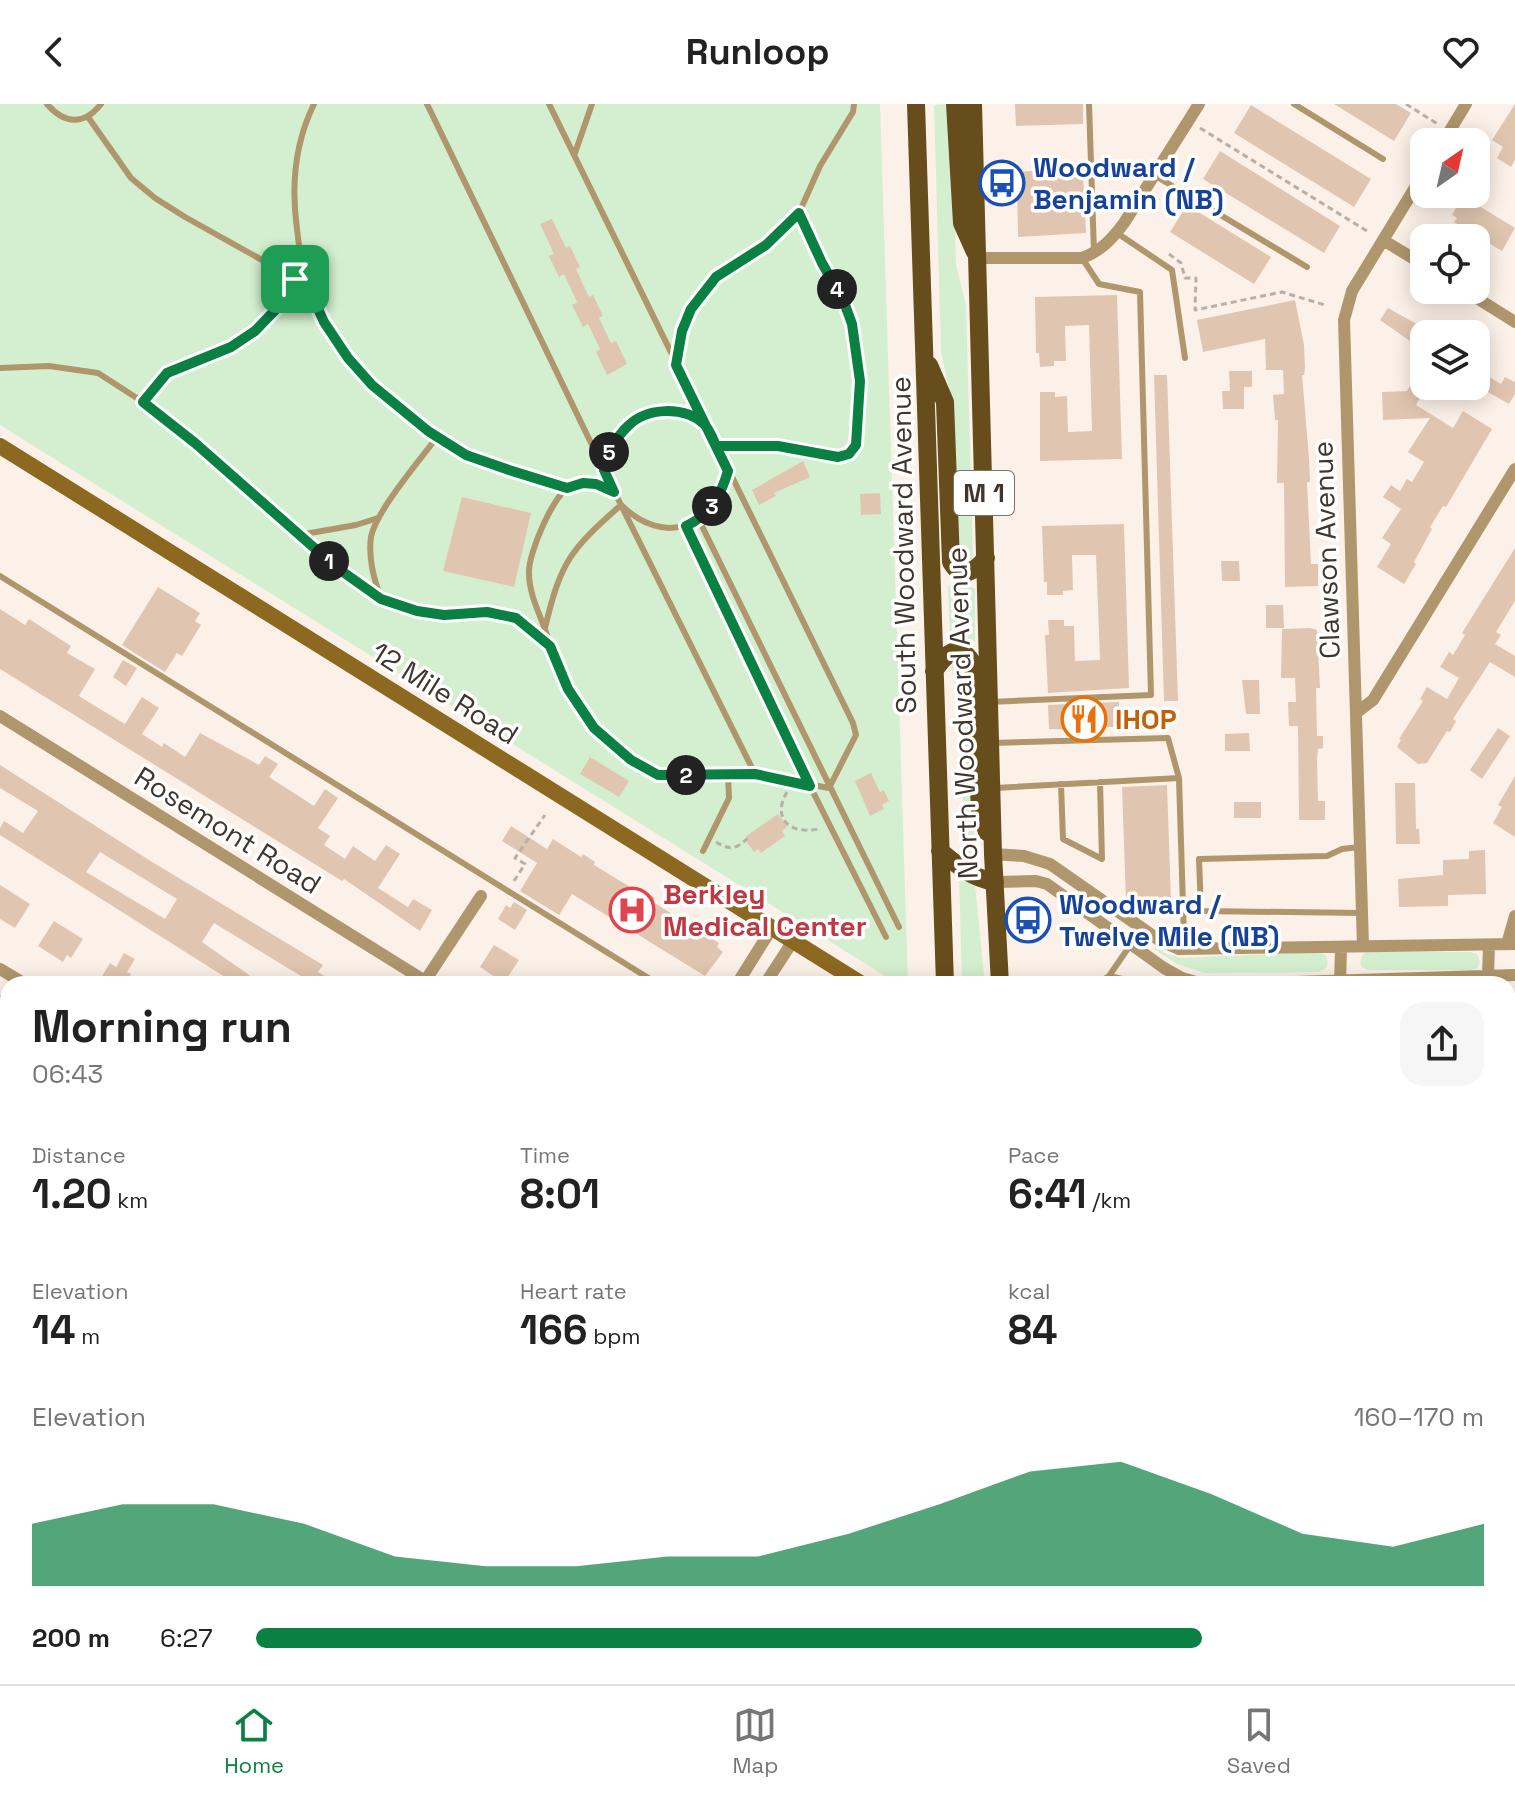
<!DOCTYPE html>
<html lang="en">
<head>
<meta charset="utf-8">
<style>
  :root { --surface:#fff; --page:#f6f6f6; --text:#222; --muted:#767676; --line:#e0e0e0; --accent:#0b8043 }
  body { margin:0; font-family:"Space Grotesk",sans-serif; background:var(--page); color:var(--text); height:100vh; display:flex; flex-direction:column; font-size:30px; white-space:nowrap }
  * { box-sizing:border-box; margin:0 }
  p { font-size:26px; color:var(--muted) }
  .icon { flex:none; width:44px; height:44px; fill:none; stroke:currentColor; stroke-width:2; stroke-linecap:round; stroke-linejoin:round }
  .map { position:relative; flex:1; overflow:hidden }
  .details { position:absolute; left:0px; top:872px; width:1516px; height:708px; display:flex; flex-direction:column; background:var(--surface); border-radius:24px 24px 0 0; box-shadow:0 4px 20px #0003 }
  .details>* { flex:none }
  .needle { width:52px; rotate:34deg }
  .fabs { position:absolute; left:1410px; top:24px; display:grid; gap:16px }
  .fabs a { display:grid; place-items:center; width:80px; height:80px; border-radius:16px; background:var(--surface); box-shadow:0 4px 20px #0003; font-size:40px }
  .pin { position:absolute; display:grid; place-items:center; width:68px; height:68px; color:#fff; margin:-34px; border-radius:16px; box-shadow:0 4px 12px #0006 }
  .km { position:absolute; width:40px; height:40px; margin:-20px; border-radius:50%; background:#222; color:#fff; font-size:22px; line-height:40px; text-align:center }
  .round { display:grid; place-items:center; flex:none; width:84px; height:84px; border-radius:24px; background:var(--page) }
  .headline { display:flex; align-items:center; justify-content:space-between; height:136px; padding:0 32px }
  h1 { font-size:44px; font-weight:700; line-height:60px }
  .figures { display:grid; grid-template-columns:repeat(3,1fr); gap:12px; height:136px; padding:8px 32px }
  .figures div { display:grid; align-content:center }
  .figures b { font-size:40px; font-weight:700 }
  .figures small { font-size:22px; font-weight:400 }
  .figures p { font-size:22px }
  .chart { height:224px; padding:16px 32px }
  .chart p { display:flex; justify-content:space-between }
  .chart svg { width:100%; height:144px; margin-top:8px; fill:var(--accent); opacity:.7 }
  ul { padding:0 32px; list-style:none; font-size:26px }
  li { display:grid; grid-template-columns:128px 96px 1fr; align-items:center; height:60px }
  li i { height:20px; border-radius:10px; background:var(--accent) }
  header { display:flex; justify-content:space-between; align-items:center; height:104px; padding:0 32px; background:var(--surface); font-size:36px; font-weight:700 }
  .dock { display:flex; justify-content:space-around; align-items:center; height:112px; border-top:2px solid var(--line); background:var(--surface); font-size:22px; color:var(--muted) }
  .dock a { display:grid; justify-items:center; gap:4px }
  .dock .current { color:var(--accent) }
  .map>svg:first-child { display:block }
  .green { fill:#d4efcf }
  .building { fill:#e0c6b0; fill-rule:evenodd }
  .lines { fill:none; stroke-linecap:round; stroke-linejoin:round }
  .path { stroke:#baafa6; stroke-width:3; stroke-dasharray:6 4; stroke-linecap:butt }
  .lane { stroke:#af966c; stroke-width:6 }
  .street { stroke:#af966c; stroke-width:12 }
  .secondary { stroke:#8d6820; stroke-width:16 }
  .primary { stroke:#674d1c; stroke-width:18 }
  .route-casing { stroke:#fff; stroke-width:16 }
  .route { stroke:#0b8043; stroke-width:10 }
  .labels { text-anchor:middle; stroke-width:7; stroke-linejoin:round; paint-order:stroke }
  .shield { fill:#fff; stroke:#7a726c; stroke-width:2 }
  .shield-label { font-size:26px; font-weight:bold; fill:#41362d }
  .transit-label { font-size:28px; font-weight:bold; fill:#164399; stroke:#fff; text-anchor:start }
  .street-label { font-size:28px; fill:#41362d; stroke:#fff }
  .food-label { font-size:28px; font-weight:bold; fill:#c56008; stroke:#fff; text-anchor:start }
  .health-label { font-size:28px; font-weight:bold; fill:#be3a42; stroke:#fff; text-anchor:start }
</style>
</head>
<body>
<header><svg class="icon" aria-label="back" viewBox="0 0 24 24"><path d="M15 5l-7 7 7 7"/></svg>Runloop<svg class="icon" aria-label="heart" viewBox="0 0 24 24"><path d="M12 20l-8-8c-3-5 5-10 8-4 3-6 11-1 8 4z"/></svg></header>
<div class="map">
<svg width="1515" height="1580" viewBox="0 0 1515 1580">
  <rect width="100%" height="100%" fill="#fcf1e8"/>
  <path class="green" d="M0,0H880L908,880H898L0,321Z
    M952,0L956,161L966,201L973,453L970,458H959L950,289L941,248L934,1Z
    M951,480L975,484V537L953,535L950,532L948,482Z
    M960,555L969,563L975,764L965,752L960,608L951,563L953,558Z
    M959,772L975,780L985,880H962Z
    M1156,843L1166,850L1181,854L1318,848L1325,851L1328,858L1326,864L1318,868L1205,869L1177,860L1154,845Z
    M1366,848H1470L1477,850L1480,858L1477,864L1471,866H1369L1362,863L1360,858L1363,850Z"/>
  <path class="building" d="M1015,0H1083V20L1016,22Z
    M1334,0H1396L1411,9L1394,37Z
    M1515,0V56L1511,63L1497,54L1503,43L1492,36Z
    M1251,1L1371,75L1354,103L1234,29Z
    M1220,47L1340,122L1324,149L1203,75Z
    M1031,67L1083,68L1086,129L1018,133L1017,68Z
    M1442,90H1476L1471,97L1515,124L1502,147L1454,118L1457,114L1452,111L1458,100Z
    M1187,101L1271,153L1254,180L1170,128Z
    M552,115L566,144L570,142L580,163L576,165L589,193L593,191L603,212L599,214L611,239L616,237L627,260L607,271L596,248L600,245L588,220L583,223L572,201L577,198L564,170L559,173L549,152L554,150L540,120Z
    M1117,191L1122,355L1040,357V288H1055V293L1067,292L1068,328L1092,327L1089,221L1065,222L1066,257H1054V262L1040,263L1039,249H1036L1035,193Z
    M1295,196L1304,241L1305,264L1304,271H1302L1309,354L1310,378H1307L1311,460H1318V482L1285,483L1284,379H1277L1278,316H1275L1273,291L1284,290L1283,266H1266L1265,235L1203,248L1197,216Z
    M1388,204L1424,224V247L1380,216Z
    M1229,267H1252V283H1244V305H1223L1222,287H1230Z
    M1484,270L1501,280L1505,273L1515,278V290L1509,300L1477,282Z
    M1154,271H1167L1178,597H1164Z
    M1412,278L1425,285L1416,301L1453,324L1463,307L1492,325L1446,403L1443,402L1430,423L1432,425L1414,458L1416,460L1404,480L1377,463L1391,440L1382,434L1401,405L1383,393L1391,381L1400,387L1407,375L1412,378L1424,358L1408,348L1430,314L1383,316L1382,288L1407,287Z
    M803,357L810,373L774,389L776,392L759,401L752,386Z
    M880,389L881,410L861,411L860,390Z
    M462,393L531,409L514,483L443,467Z
    M1124,420L1129,584L1048,589L1045,531H1049L1048,516H1064V522H1074L1075,557L1100,556L1096,451H1072L1073,486L1063,487V491H1047V478H1044L1042,422Z
    M1515,444V497L1496,528L1501,531L1495,540L1515,552V573L1490,558L1453,615L1456,617L1450,628L1447,627L1427,659L1418,660L1397,643L1401,636L1399,635L1423,597L1420,595L1427,583L1447,595L1459,574L1440,563L1449,548L1453,551L1465,531L1462,529Z
    M1221,457H1239L1240,477H1222Z
    M158,483L200,509L195,517L201,521L182,552L177,549L165,568L122,541Z
    M1266,501H1283L1284,524H1266Z
    M0,505L25,521L29,515L71,542L67,549L95,565L79,592L100,605L125,620L142,593L159,604L142,630L162,643L164,639L185,653L200,629L259,661L265,652L278,660L269,673L314,702L325,685L338,694L318,724L330,732L324,741L345,755L353,742L375,757L386,741L400,750L378,784L408,803L413,795L432,806L420,827L344,775L342,777L0,565Z
    M1310,524L1317,526L1320,584H1316L1317,632H1323V644L1318,645L1317,655L1318,697H1325V716H1299L1298,622H1289L1288,598H1296L1295,574H1281L1282,525Z
    M123,556L137,564L126,582L113,573Z
    M1242,576H1259L1260,610H1246Z
    M1119,598V623H1094V626L1049,625L1048,601Z
    M1498,624L1510,632L1482,675L1470,666Z
    M1249,629L1250,647H1225V630Z
    M590,653L629,677L619,693L580,670Z
    M0,661L149,756L323,861L318,868L337,880H314L214,819L202,838L262,880H236L0,731V724L4,717L23,729L38,707L0,684ZM100,748L177,795L165,815L86,768Z
    M871,669L880,688L884,686L889,697L882,701L884,705L870,712L855,677Z
    M1515,672V733L1493,719L1502,703L1498,701Z
    M1395,679H1415L1416,725H1419L1420,740H1396Z
    M1167,681L1171,797L1126,798L1122,683Z
    M1234,698H1261V714H1234Z
    M778,710L787,722L782,727L785,732L761,749L758,745L754,748L746,737L749,735L746,732Z
    M511,722L547,745L553,735L581,753L583,750L595,758L594,761L640,789L642,786L655,794L653,798L719,839L717,843L723,848L705,872L572,790L559,811L520,787L537,759L502,737Z
    M1485,746L1486,790L1448,791V802L1399,803L1398,775L1443,771V756L1469,755V747Z
    M0,781L30,800L15,824L0,815Z
    M514,798L527,806L515,826L498,815L506,801L510,804Z
    M54,817L83,835L71,854L67,851L63,858L38,842Z
    M494,841L519,856L504,879L480,863Z
    M124,849L135,855L127,868L131,870L125,880H97L110,859L116,863Z"/>
  <g class="lines">
    <path class="path" d="M1406,0L1439,21
      M1200,24L1367,127
      M1169,150L1181,159L1185,174H1196L1195,206L1282,188L1325,201
      M787,688C771,715 791,731 818,725
      M716,738C731,747 736,745 748,734
      M514,777L525,760L515,754L545,711"/>
    <path class="lane" d="M47,0C64,20 84,22 101,0
      M314,0C295,39 291,82 297,125C299,143 301,161 306,178C329,252 398,314 463,349C494,366 533,374 567,384
      M427,0L621,401L755,670
      M1089,0L1094,148
      M1294,0L1383,55
      M88,13L131,74L155,94L185,113L307,181
      M575,49L592,0
      M1154,71L1307,163
      M1117,129L1172,166L1185,254
      M676,261L682,227L704,186L730,162L766,141L799,109L820,62L853,8L854,0
      M0,264L49,262L98,269L143,298L195,339L336,463L381,495L417,507L444,511L487,508L516,514L550,542L568,585L594,624L631,656L658,671L755,670L829,684L856,631L853,619L549,0
      M143,298L167,269L231,243L255,227L279,202L295,175
      M716,342H778L838,353L849,350L856,341L860,277L852,220L844,198L822,159L799,109
      M604,366C619,318 655,289 703,320
      M699,416L899,823
      M686,422L810,682L886,833
      M299,431L356,421L378,414
      M0,472L658,880
      M381,495C374,475 368,454 371,433C376,407 420,356 437,333
      M545,524C561,457 570,446 621,401C666,444 713,423 728,367
      M550,541C544,517 529,494 529,469C528,450 554,388 572,381C587,375 601,382 614,388
      M990,598L1151,591L1140,188L1099,180L1082,154
      M991,639L1168,634L1179,674
      M1061,680L1063,735L1102,755L1100,678
      M995,684L1179,674L1184,834L1179,845
      M1360,743L1342,745L1327,752L1199,755L1201,807L1362,809
      M703,747L729,694L728,671
      M1109,872L1145,880
      M1097,880L1109,872L1142,824
      M867,1572V1580
      M1136,1572L1137,1580"/>
    <path class="street" d="M1443,38L1466,0
      M1383,136L1424,161
      M978,154H1082C1101,147 1112,135 1124,119L1199,0
      M1464,186L1515,218
      M1356,609L1373,596L1515,365
      M0,612L430,880
      M993,750L1024,752L1050,760L1159,836L1179,845L1515,840
      M995,778L1036,777L1047,780L1164,864L1182,874L1203,880
      M1507,840L1515,812
      M1363,842L1344,216L1352,187L1424,69
      M0,865L25,880
      M1488,872L1489,841
      M423,880L481,792
      M737,880L772,824
      M765,880L793,837
      M1230,880L1515,871
      M1340,880L1341,844
      M0,897L8,902
      M1508,1011L1515,1015
      M0,1151L8,1156
      M0,1402L8,1407
      M0,1436L8,1441
      M1508,1452L1515,1441
      M1508,1502L1515,1491
      M0,1539L8,1527
      M220,1572L232,1580
      M273,1572L286,1580
      M678,1572L690,1580
      M730,1572V1580
      M1167,1580L1172,1572
      M1430,1580L1435,1572
      M1460,1580L1465,1572"/>
    <path class="secondary" d="M0,342L862,880
      M1508,1277L1515,1281"/>
    <path class="primary" d="M916,0L945,880
      M955,0L962,119L975,148
      M973,0L993,750L1000,880
      M929,261L945,298L951,458C962,477 975,467 986,454
      M934,567C945,551 959,535 973,560L980,706L987,728
      M940,747C958,762 972,774 995,778
      M963,1572V1580
      M1017,1572V1580"/>
  </g>
  <g class="lines">
    <g class="route-casing">
      <path id="route" d="M295,175L279,202L255,227L231,243L167,269L143,298L195,339L336,463L381,495L417,507L444,511L487,508L516,514L550,542L568,585L594,624L631,656L658,671L755,670L810,682L686,422C710,411 721,391 728,367L676,261L682,227L691,205L716,173L766,141L799,109L822,159L844,198L852,220L860,277L856,341L849,350L838,353L778,342H716C713,335 710,326 704,320C684,302 647,303 628,322C615,334 609,349 604,366L614,388L596,380L583,379L567,384L509,366L466,351L428,327L372,281L348,254L324,218L307,181L295,175"/>
    </g>
    <use href="#route" class="route"/>
  </g>
  <defs>
    <g id="bus-ring" transform="scale(2.3)"><circle r="9.5" fill="#fff" stroke="#1a4fb4" stroke-width="1.5"/><path d="M-5-6H5V4H4V6H2V4H-2V6H-4V4H-5ZM-3.5-4V0h7V-4ZM-3.5 1.2v1.5H-2V1.2ZM2 1.2v1.5H3.5V1.2Z" fill="#1a4fb4"/></g>
    <g id="restaurant-ring" transform="scale(2.3)"><circle r="9.5" fill="#fff" stroke="#e8710a" stroke-width="1.5"/><path d="M-5-6h1v4h1v-4h1v4h1v-4h1v5L-1.5 .5V6h-2V.5L-5-1ZM5-6V6H3V1.5H1.5Q1.5-4 5-6Z" fill="#e8710a"/></g>
    <g id="hospital-ring" transform="scale(2.3)"><circle r="9.5" fill="#fff" stroke="#e0444e" stroke-width="1.5"/><path d="M-5-5h3v3.5h4V-5h3V5h-3V1.5h-4V5h-3Z" fill="#e0444e"/></g>
  </defs>
  <g fill-rule="evenodd">
    <use href="#bus-ring" x="1002" y="79"/>
    <use href="#restaurant-ring" x="1084" y="615"/>
    <use href="#hospital-ring" x="632" y="806"/>
    <use href="#bus-ring" x="1028" y="816"/>
  </g>
  <g class="labels">
    <rect class="shield" x="954" y="367" width="60" height="44" rx="6"/>
    <g class="shield-label">
      <text x="984" y="398">M 1</text>
    </g>
    <g class="transit-label">
      <text x="1033" y="73">Woodward /<tspan x="1033" dy="32">Benjamin (NB)</tspan></text>
      <text x="1059" y="810">Woodward /<tspan x="1059" dy="32">Twelve Mile (NB)</tspan></text>
    </g>
    <g class="street-label">
      <text transform="translate(903 441) rotate(-91)" y="10">South Woodward Avenue</text>
      <text transform="translate(1326 446) rotate(-92)" y="10">Clawson Avenue</text>
      <text transform="translate(445 589) rotate(32)" y="10">12 Mile Road</text>
      <text transform="translate(962 609) rotate(-92)" y="10">North Woodward Avenue</text>
      <text transform="translate(228 726) rotate(32)" y="10">Rosemont Road</text>
    </g>
    <g class="food-label">
      <text x="1115" y="625">IHOP</text>
    </g>
    <g class="health-label">
      <text x="663" y="800">Berkley<tspan x="663" dy="32">Medical Center</tspan></text>
    </g>
  </g>
</svg>
<div class="fabs">
<a><svg class="needle" viewBox="-14 -14 28 28"><path d="M0-13l5 13h-10z" fill="#e53935"/><path d="M0 13l5-13h-10z" fill="#767676"/></svg></a>
<a><svg class="icon" aria-label="locate" viewBox="0 0 24 24"><circle cx="12" cy="12" r="6"/><path d="M12 2v4M12 18v4M2 12h4M18 12h4"/></svg></a>
<a><svg class="icon" aria-label="layers" viewBox="0 0 24 24"><path d="M12 4l9 5-9 5-9-5zM3 14l9 5 9-5"/></svg></a>
</div>
<div class="pin" style="left:295px;top:175px;background:#1e9e55"><svg class="icon" aria-label="arrive" viewBox="0 0 24 24"><path d="M6 21V4h12l-3 4 3 4H6"/></svg></div>
<b class="km" style="left:329px;top:457px">1</b>
<b class="km" style="left:686px;top:671px">2</b>
<b class="km" style="left:712px;top:402px">3</b>
<b class="km" style="left:837px;top:185px">4</b>
<b class="km" style="left:609px;top:348px">5</b>
<section class="details">
<div class="headline"><div><h1>Morning run</h1><p>06:43</p></div><a class="round"><svg class="icon" aria-label="share" viewBox="0 0 24 24"><path d="M12 15V3M7 8l5-5 5 5M5 13v7h14v-7"/></svg></a></div>
<div class="figures">
<div><p>Distance</p><b>1.20<small> km</small></b></div>
<div><p>Time</p><b>8:01</b></div>
<div><p>Pace</p><b>6:41<small> /km</small></b></div>
</div>
<div class="figures">
<div><p>Elevation</p><b>14<small> m</small></b></div>
<div><p>Heart rate</p><b>166<small> bpm</small></b></div>
<div><p>kcal</p><b>84</b></div>
</div>
<div class="chart"><p><span>Elevation</span>160–170 m</p>
<svg viewBox="0 0 160 44" preserveAspectRatio="none"><path d="M0 44V25L10 19L20 19L30 25L40 35L50 38L60 38L70 35L80 35L90 28L100 19L110 9L120 6L130 16L140 28L150 32L160 25V44z"/></svg>
</div>
<ul>
<li><b>200 m</b>6:27<i style="width:77%"></i></li>
</ul>
</section>
</div>
<nav class="dock">
<a class="current"><svg class="icon" aria-label="home" viewBox="0 0 24 24"><path d="M3 11l9-7 9 7M6 9v11h12V9"/></svg>Home</a>
<a><svg class="icon" aria-label="map" viewBox="0 0 24 24"><path d="M3 6l6-2 6 2 6-2v14l-6 2-6-2-6 2zM9 4v14M15 6v14"/></svg>Map</a>
<a><svg class="icon" aria-label="saved" viewBox="0 0 24 24"><path d="M7 4h10v16l-5-4-5 4z"/></svg>Saved</a>
</nav>
</body>
</html>
